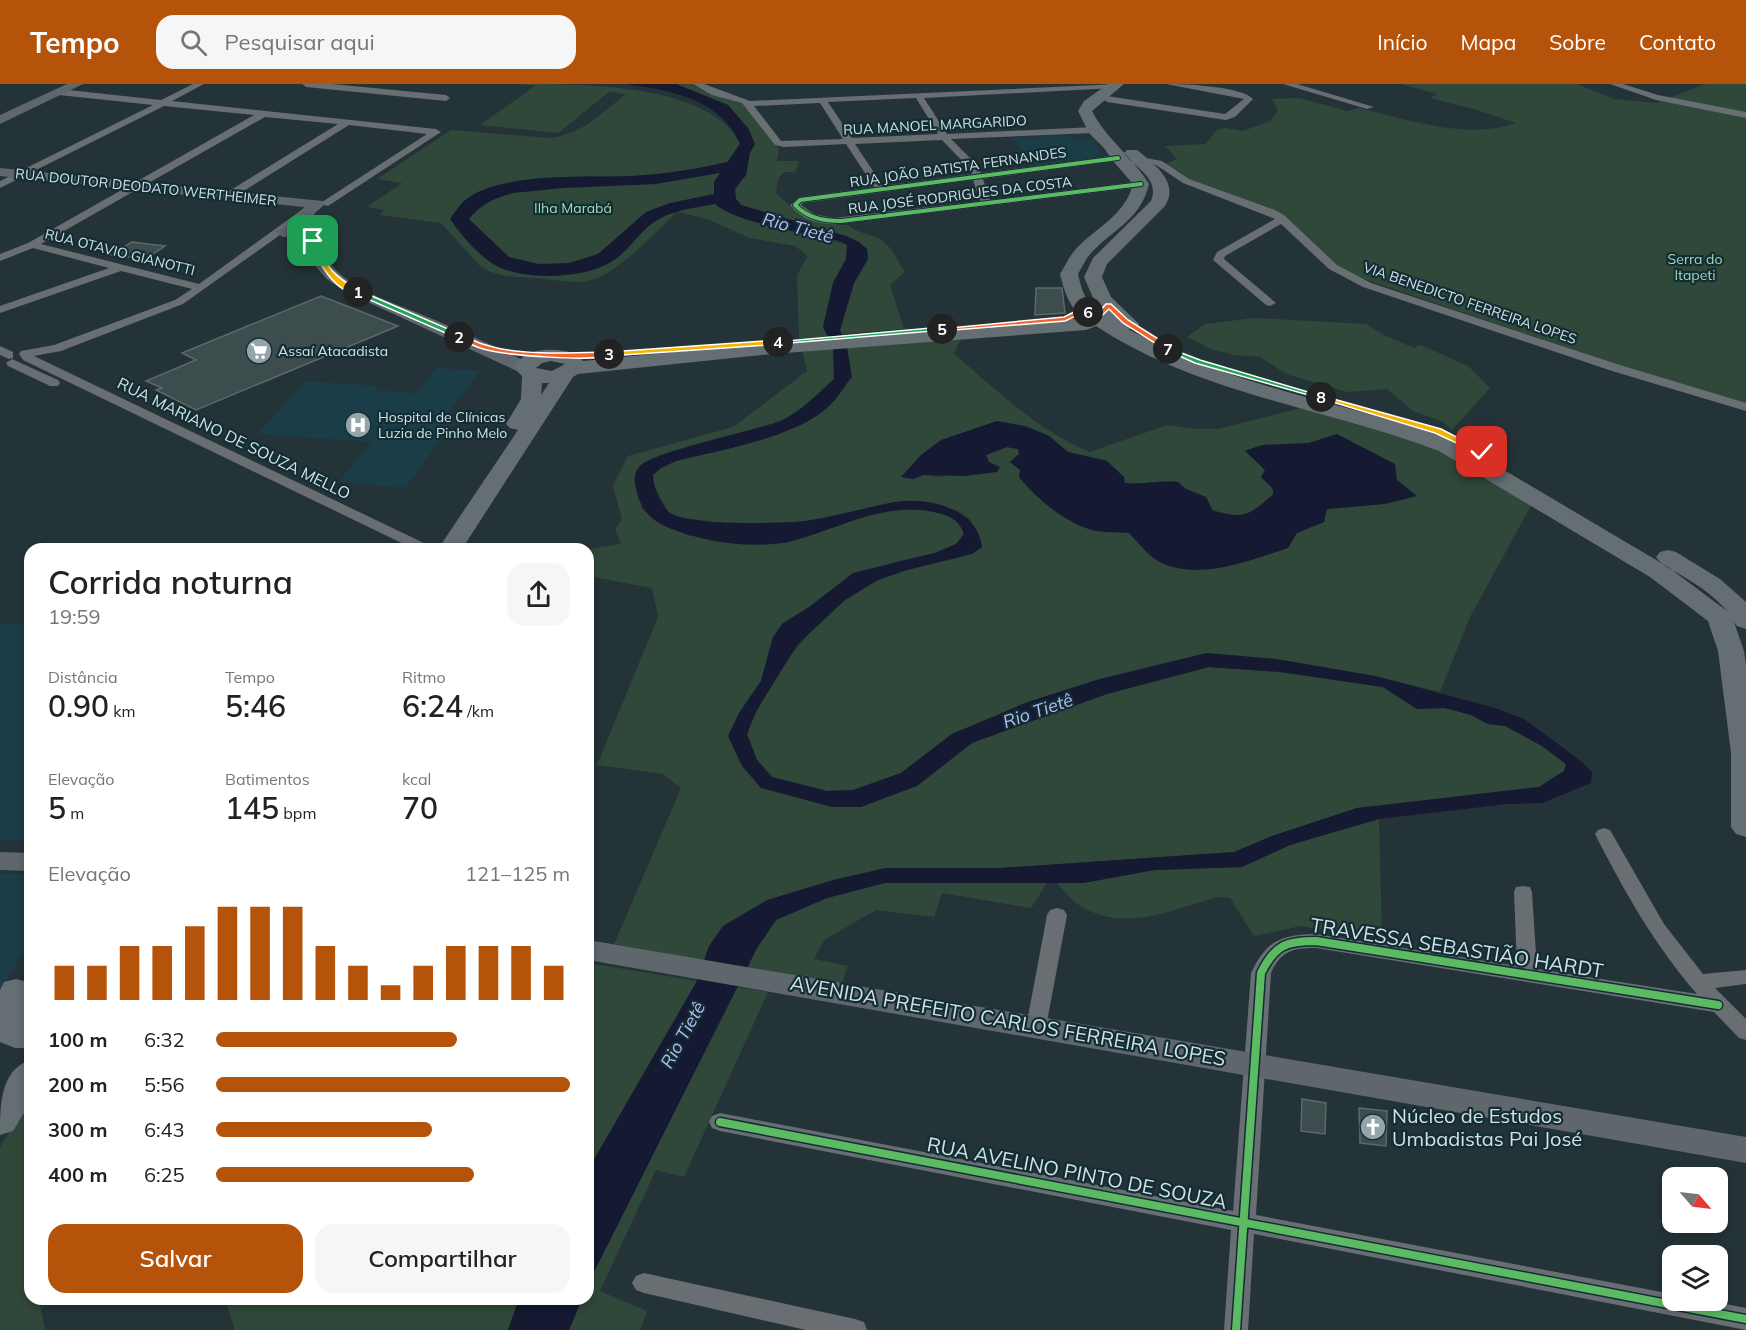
<!DOCTYPE html>
<html lang="pt">
<head>
<meta charset="utf-8">
<style>
  :root { --surface:#fff; --page:#f6f6f6; --text:#222; --muted:#767676; --accent:#b45309 }
  body { margin:0; font-family:Mulish,sans-serif; background:var(--page); color:var(--text); height:100vh; display:flex; flex-direction:column; font-size:22px; white-space:nowrap }
  * { box-sizing:border-box; margin:0 }
  p { font-size:20px; color:var(--muted) }
  .icon { flex:none; width:33px; height:33px; fill:none; stroke:currentColor; stroke-width:2; stroke-linecap:round; stroke-linejoin:round }
  .map { position:relative; flex:1; overflow:hidden }
  .details { position:absolute; left:24px; top:459px; width:570px; height:762px; display:flex; flex-direction:column; background:var(--surface); border-radius:18px; box-shadow:0 3px 9px #0003 }
  .details>* { flex:none }
  .needle { width:39px; rotate:118deg }
  .buttons { position:absolute; left:1662px; top:1083px; display:grid; gap:12px }
  .buttons a { display:grid; place-items:center; width:66px; height:66px; border-radius:12px; background:var(--surface); box-shadow:0 3px 9px #0003; font-size:30px }
  .pin { position:absolute; display:grid; place-items:center; width:51px; height:51px; color:#fff; margin:-26px; border-radius:12px; box-shadow:0 3px 9px #0006 }
  .km { position:absolute; width:30px; height:30px; margin:-15px; border-radius:50%; background:#222; color:#fff; font-size:16px; line-height:30px; text-align:center }
  .round { display:grid; place-items:center; flex:none; width:63px; height:63px; border-radius:18px; background:var(--page) }
  .summary { display:flex; align-items:center; justify-content:space-between; height:102px; padding:0 24px }
  h1 { font-size:33px; font-weight:600; line-height:45px }
  .metrics { display:grid; grid-template-columns:repeat(3,1fr); gap:9px; height:102px; padding:6px 24px }
  .metrics div { display:grid; align-content:center }
  .metrics b { font-size:30px; font-weight:600 }
  .metrics small { font-size:16px; font-weight:400 }
  .metrics p { font-size:16px }
  .chart { height:168px; padding:12px 24px }
  .chart p { display:flex; justify-content:space-between }
  .chart svg { width:100%; height:108px; margin-top:6px; stroke:var(--accent); stroke-width:6 }
  .action { display:flex; gap:12px; margin-top:auto; padding:12px 24px }
  .action a { flex:1; height:69px; border-radius:18px; background:var(--accent); color:#fff; font-size:24px; font-weight:600; line-height:69px; text-align:center }
  .action a+a { background:var(--page); color:var(--text) }
  ul { padding:0 24px; list-style:none; font-size:20px }
  li { display:grid; grid-template-columns:96px 72px 1fr; align-items:center; height:45px }
  li i { height:15px; border-radius:8px; background:var(--accent) }
  header { display:flex; align-items:center; gap:36px; box-sizing:border-box; height:84px; padding:0 30px; background:var(--accent); color:#fff }
  header strong { font-size:28px }
  nav { display:flex; gap:33px; margin-inline-start:auto; font-size:21px }
  .search { width:420px; height:54px; background:var(--page); display:flex; align-items:center; gap:15px; box-sizing:border-box; padding:0 21px; border-radius:18px; color:var(--muted); font-size:22px }
  .map>svg:first-child { display:block }
  .built { fill:#1b3d47 }
  .green { fill:#30483a; fill-rule:evenodd }
  .water { fill:#151931 }
  .lines { fill:none; stroke-linecap:round; stroke-linejoin:round }
  .river { fill:#151931; fill-rule:evenodd }
  .building { fill:#3d4c4d; stroke:#5c696a; stroke-width:1.5 }
  .street { fill:#686e72; fill-rule:evenodd }
  .secondary { fill:#5f676c; fill-rule:evenodd }
  .primary { fill:#656e73; fill-rule:evenodd }
  .cycleway-far1-casing { stroke:#122d34; stroke-width:6 }
  .cycleway-casing { stroke:#122d34; stroke-width:11 }
  .cycleway-far1 { stroke:#5cba63; stroke-width:4 }
  .cycleway { stroke:#5cba63; stroke-width:8 }
  .split-1 { fill:#f5b400; stroke:#fff; stroke-width:1.5 }
  .split-2 { fill:#22a559; stroke:#fff; stroke-width:1.5 }
  .split-3 { fill:#f0652b; stroke:#fff; stroke-width:1.5 }
  .split-4 { fill:#f5b400; stroke:#fff; stroke-width:1.5 }
  .split-5 { fill:#22a559; stroke:#fff; stroke-width:1.5 }
  .split-6 { fill:#f0652b; stroke:#fff; stroke-width:1.5 }
  .split-7 { fill:#f0652b; stroke:#fff; stroke-width:1.5 }
  .split-8 { fill:#22a559; stroke:#fff; stroke-width:1.5 }
  .split-9 { fill:#f5b400; stroke:#fff; stroke-width:1.5 }
  .labels { text-anchor:middle; stroke-width:4.5; stroke-linejoin:round; paint-order:stroke }
  .far-street-label { font-size:14px; fill:#d1e1e5; stroke:#122d34 }
  .far-park-label { font-size:14px; fill:#a1dbb5; stroke:#122d34 }
  .far-poi-label { font-size:14px; fill:#d1e1e5; stroke:#122d34; text-anchor:start }
  .street-label { font-size:16px; fill:#d1e1e5; stroke:#122d34 }
  .water-label { font-size:18px; font-style:italic; fill:#b3bbf2; stroke:#122d34 }
  .near-street-label { font-size:20px; fill:#d1e1e5; stroke:#122d34 }
  .near-poi-label { font-size:20px; fill:#d1e1e5; stroke:#122d34; text-anchor:start }
</style>
</head>
<body>
<header>
<strong>Tempo</strong>
<div class="search"><svg class="icon" aria-label="search" viewBox="0 0 24 24"><circle cx="10" cy="10" r="6"/><path d="M15 15l6 6"/></svg>Pesquisar aqui</div>
<nav><a>Início</a><a>Mapa</a><a>Sobre</a><a>Contato</a></nav>
</header>
<div class="map">
<svg width="1746" height="1246" viewBox="0 0 1746 1246">
  <rect width="100%" height="100%" fill="#243337"/>
  <path class="built" d="M1070,51L1074,56L1094,55L1102,72L1035,81L1012,54Z
    M437,284L480,287L446,331L458,333L405,404L339,398L371,358L257,350L306,297L378,302L375,306L416,309Z
    M0,540H30V757L0,755Z
    M0,790H30V857L0,907Z"/>
  <path class="green" d="M521,0C586,0 709,0 740,59L714,98V119L847,161L846,175L833,199L834,295C818,309 802,326 783,336C748,353 695,362 657,372L641,424L663,441L690,452L874,431C900,424 953,418 964,450L956,460L935,469L894,478L783,539L773,553L761,597L739,629L742,681L832,723L917,702L972,659L1046,630L1107,610L1209,583L1280,588L1383,603L1417,625L1445,624L1471,631L1488,640L1505,642L1542,662L1566,680L1564,687L1539,703L1357,724L1272,752L1235,768L1001,784H886L833,796L704,877L614,860L681,704L663,690L597,681L658,533L652,504L588,492V465L621,460L615,445L622,435L613,402L628,372L733,343L807,287L799,253L797,191L808,172L795,162L750,154L707,135L677,128C654,149 613,197 580,198C565,198 549,195 534,194C515,193 496,193 480,182L441,139L380,131L384,126L367,123L402,99L377,95L451,46L550,54C583,50 600,30 626,10L609,8L558,49L480,41L535,2Z
    M676,0H691L711,10L735,16L748,21L779,65L777,77H799L795,88H784L778,95L776,109C800,132 813,141 848,141C858,151 876,149 886,160C894,167 899,180 905,188L890,201L904,245L842,250L840,246L854,199L868,175L867,165L741,121L736,115L735,105C761,71 743,55 728,21Z
    M1400,0H1577L1614,15L1656,19L1705,0H1746V320L1619,281L1346,189L1331,179L1283,132L1183,94L1165,80L1177,75L1165,62L1205,60L1217,46L1225,44L1243,47L1270,37L1278,27L1272,15L1299,14L1347,27L1359,24C1410,36 1465,56 1516,39L1474,25L1430,14L1437,10Z
    M1254,234L1366,240L1384,251L1414,264L1421,261L1468,282L1490,304L1452,346L1443,338L1413,327L1387,305L1347,308L1286,290L1260,273L1234,271L1211,265L1187,253L1205,240Z
    M961,254L954,270C996,305 1039,348 1090,368L1167,341L1195,345H1218L1305,323L1419,356L1533,418L1470,533L1440,608L1375,592L1276,575L1207,569L1100,595L1028,618L952,650L901,689L853,706L827,707L772,693L757,676L747,651C768,593 821,521 879,496C908,483 941,479 972,470L971,436L958,427L933,419L896,418L803,438L721,439L680,433L669,429L653,400V391L661,384L676,377C732,363 783,354 831,320L847,263ZM1025,342L1049,352L1068,368L1107,377L1125,399C1142,401 1160,396 1178,398L1186,405L1206,413L1212,426C1245,435 1248,432 1273,411C1274,391 1258,379 1246,367L1262,361L1309,359L1337,350L1417,412L1384,420L1327,425L1324,438L1190,485L1164,480L1150,472L1129,449L1096,446L1010,378L1019,370L1018,365L1007,363L986,371L989,377L939,393L923,391Z
    M1379,735L1382,856L1301,842L1254,852L1230,814L1218,813C1169,826 1122,851 1076,819C1069,814 1063,805 1057,799H1083L1155,786L1242,783L1290,761Z
    M885,799H1047L1031,824L942,809L934,833L876,826L824,856L814,875L848,882L842,900L747,884L757,864L776,836L827,814Z
    M588,879L697,897L588,1086Z
    M737,903L768,908L684,1093L656,1086L600,1207L647,1227L640,1246H569L582,1215H588V1200L592,1190Z
    M30,1014V1157L28,1158L30,1215H39L45,1246H0V1063Z
    M225,1215H519L508,1246H235Z"/>
  <path class="water" d="M625,0H676L728,21L748,44L755,60L750,69L746,91L735,105L736,115L741,121L846,152L859,158L867,165L868,175L854,199L840,246L847,263L852,293C845,301 840,311 832,319C801,353 720,366 676,377L661,384L653,391C653,402 660,420 669,428C683,442 783,440 805,437C835,433 864,424 894,418C928,413 978,424 982,463L972,470L907,486L878,496L845,516L797,561L755,629L747,650L757,676L772,693L827,707L853,706L901,689L952,650L1028,618L1100,595L1207,569L1276,575L1375,592L1495,624L1524,635L1578,675L1592,688L1591,699L1542,719L1507,720L1379,735L1290,761L1242,783L1155,786L1083,799H885L827,814L776,836L757,864L588,1200V1086L697,897L709,862L723,842L767,816L833,796L886,784H1001L1234,768L1272,752L1357,724L1539,703L1564,687L1566,680L1542,662L1505,642L1488,640L1471,631L1445,624L1417,625L1383,603L1280,588L1209,583L1107,610L972,659L917,702L861,723H832L761,704L742,682L728,652L739,629L761,597L773,553L783,539L809,523L853,489L935,469L956,460L964,450C959,434 948,431 933,428C892,419 854,437 815,450C805,453 794,457 784,459C745,464 705,458 669,444C652,437 641,426 637,409C635,400 632,391 639,383C651,368 754,347 780,337C801,328 818,310 834,295L833,264L823,243L833,199L846,175L847,161L840,157C810,150 734,139 714,119V98L740,60C721,14 668,6 625,0Z
    M997,337L1025,342L1049,352L1068,368L1107,377L1124,393L1125,399C1143,401 1160,396 1178,398L1186,405L1206,413L1213,427C1245,435 1249,432 1273,410V405L1261,393L1265,386L1245,367L1262,361L1309,359L1337,350L1395,380L1397,396L1417,412L1384,420L1327,425L1324,438L1297,449L1288,464C1251,476 1203,496 1164,480C1150,474 1140,460 1129,449C1119,448 1107,449 1096,447C1066,440 1038,416 1019,393L1020,386L1010,378L1019,370L1018,365L1007,363L986,371L989,378L1000,383L997,388L965,392L924,391L913,395L901,393L921,371L941,356Z
    M519,1215H582L569,1246H508Z"/>
  <g class="lines">
    <path class="river" d="M731,77L737,78L739,82L737,86L656,100L564,104L513,109C495,114 481,120 469,135L509,173L539,180L569,179L598,170L646,128L670,119L719,109L725,110L728,114L725,118C703,123 679,124 659,135C639,146 630,167 611,178C583,195 523,197 495,181C478,171 461,151 450,135C454,129 459,122 464,117C500,87 586,94 631,92C665,90 698,85 731,77Z"/>
  </g>
  <path class="building" d="M132,158L165,162L145,175L110,171Z
    M1036,204H1062L1065,229L1035,231Z
    M321,212L398,242L196,326L156,306L162,304L146,297L196,276L182,269Z
    M1302,1015L1326,1019L1325,1050L1301,1047Z
    M1359,1024L1387,1027L1386,1062L1360,1059Z"/>
  <g class="lines">
    <path class="street" d="M193,0H204L172,17L436,45L441,48L328,122L319,120L427,50L349,41L234,113H226V109L338,40L265,33L41,160L199,200L307,122H315V126L183,220L61,267L34,272L430,462L432,465H414L23,276L19,270L21,267L54,261L175,216L192,205L121,187L0,229V222L109,184L33,164L0,177V170L28,159L254,31L164,22L0,104V97L153,21L59,11L55,8L59,5L161,16Z
      M302,0H332L446,11L450,14L446,17L306,3Z
      M693,0H704L750,17L1119,0L1115,4L924,14L947,50L1094,43L1099,46L1094,49L951,55L977,81L981,89L1118,71L1123,74L1118,77L983,95L990,116L1141,97L1146,100L1141,103L841,140C821,141 803,137 790,121L800,113L874,103L846,60L784,63L775,61L742,19L712,11ZM916,14L938,50L852,54L828,18ZM820,19L843,55L781,57L754,22ZM942,56L969,84L972,90L883,102L855,60ZM973,96L980,117L834,134L814,130L801,121L803,119Z
      M1166,0C1184,0 1241,2 1253,15L1235,33L1226,36L1107,18L1103,15L1107,12L1225,30L1244,15Z
      M1283,0H1297L1374,23L1367,25Z
      M1610,0H1623L1658,11L1746,28V34L1656,16Z
      M1140,73L1162,77L1189,95L1275,126L1284,131L1337,181L1371,199L1620,281L1746,319V327L1612,287L1363,203L1329,185L1281,140L1225,172L1224,175L1276,219L1270,222L1266,221L1213,176L1217,168L1275,135L1183,99L1156,81L1137,78V74Z
      M0,262L13,268V274L9,275L0,271Z
      M12,275L58,296L60,299L58,302H50L8,282L6,279Z
      M1604,744L1610,746L1664,840L1703,890L1746,886V900L1715,904L1746,935V956L1739,954L1714,928L1316,864C1293,864 1281,867 1271,889L1256,1131L1672,1210V1216H1705L1746,1224V1246L1254,1150L1248,1246H1224L1231,1146L720,1047L712,1044L709,1038L712,1032L720,1029L1233,1127L1251,889C1267,856 1280,851 1316,850L1517,882L1514,808L1516,803L1523,802L1530,803L1532,808L1537,885L1697,910C1655,862 1624,807 1595,750L1598,746Z
      M1057,824L1064,826L1067,831L1046,943L1043,948L1036,951L1029,948L1026,943L1047,831L1050,826Z
      M644,1189L855,1235L864,1238L867,1246H806L644,1209L636,1206L632,1199L636,1192Z"/>
    <path class="secondary" d="M67,0H83L0,40V31Z
      M0,84L323,117L325,120L314,130C316,148 320,168 332,182C356,209 398,220 430,234C464,248 498,264 531,280L534,284L531,288H519L344,207L327,195L316,183L302,151L283,153L275,148L278,145L300,141V130L304,123L0,92Z
      M0,768L30,769V787L0,786Z
      M588,856L1746,1053V1079L588,876Z"/>
    <path class="primary" d="M1108,0H1124L1092,27C1106,55 1133,73 1149,100C1140,139 1109,146 1087,174C1084,179 1081,185 1078,190C1081,203 1084,216 1096,225L1099,223L1094,216L1084,193L1093,174L1151,117C1160,94 1136,85 1124,69L1127,66H1137C1154,80 1180,98 1165,122L1107,180L1102,193L1111,213L1139,240L1137,244L1128,245C1159,261 1188,276 1221,287C1297,314 1378,329 1455,357L1668,483L1727,527C1715,513 1700,502 1684,493C1675,487 1662,482 1656,473L1660,468L1668,466L1676,468L1720,495L1746,518V545L1737,542L1734,538L1744,567L1746,581V753L1736,750L1731,743V669L1718,567L1708,537L1650,493L1439,367C1326,324 1199,310 1096,242L1086,246L772,270L578,290L573,293L462,465H438L518,346L510,344L506,340L521,315L522,292L516,286V280C529,261 559,265 578,270L583,277L772,258L1084,234C1069,224 1064,206 1060,190C1065,182 1069,173 1075,166C1096,143 1125,132 1133,100L1113,77L1104,64L1089,49L1078,27L1084,17ZM551,277L565,280L552,287L536,284L542,279ZM542,299H549L541,311Z
      M16,895L28,898L30,903L27,938H30V964H15L0,958V906L4,898Z
      M30,976V1019L13,1047L0,1051C0,1022 0,986 30,976Z"/>
    <g class="cycleway-far1-casing">
      <path id="cycleway-far1" d="M1118,74L800,116L795,121C808,134 823,137 841,137L1141,100"/>
    </g>
    <g class="cycleway-casing">
      <path id="cycleway" d="M720,1038L1746,1235
        M1236,1246L1261,889C1275,861 1286,857 1316,857L1718,921"/>
    </g>
    <use href="#cycleway-far1" class="cycleway-far1"/>
    <use href="#cycleway" class="cycleway"/>
  </g>
  <path class="split-1" d="M313,155L316,157C326,184 335,193 360,207V210C335,210 317,177 310,157Z"/>
  <path class="split-2" d="M358,206L462,251L463,253L457,254L356,210Z"/>
  <path class="split-3" d="M459,250C468,253 477,259 486,261C519,272 574,269 609,268L613,270C597,279 503,271 483,265C474,262 465,258 457,254Z"/>
  <path class="split-4" d="M778,256L781,260L609,272L606,270L609,268Z"/>
  <path class="split-5" d="M942,243L945,246L778,260L775,258Z"/>
  <path class="split-6" d="M1082,224H1087L1091,228L1088,230L1084,228L1065,237L942,247L939,245L1064,233Z"/>
  <path class="split-7" d="M1106,220H1111L1128,236L1171,263V266H1166L1123,239L1109,225L1097,236L1085,228L1088,226L1096,231Z"/>
  <path class="split-8" d="M1166,263L1200,276L1325,313L1319,314L1195,279L1166,266Z"/>
  <path class="split-9" d="M1319,311L1441,345L1486,368L1480,370L1435,349L1319,314Z"/>
  <defs>
    <g id="supermarket-disc" transform="scale(1.35)"><circle r="9.5" fill="#94a4a8" stroke="#122d34"/><path d="M-6-5.5h2.5l.6 2H6L4.5 2H-2.5L-4.4-4H-6ZM-1.5 3.2a1.3 1.3 0 1 0 .1 0ZM3 3.2a1.3 1.3 0 1 0 .1 0Z" fill="#fff"/></g>
    <g id="hospital-disc" transform="scale(1.35)"><circle r="9.5" fill="#94a4a8" stroke="#122d34"/><path d="M-5-5h3v3.5h4V-5h3V5h-3V1.5h-4V5h-3Z" fill="#fff"/></g>
    <g id="church-disc" transform="scale(1.35)"><circle r="9.5" fill="#94a4a8" stroke="#122d34"/><path d="M-1.2-6h2.4v3.5h3.3v2.4h-3.3V6h-2.4V-.1h-3.3v-2.4h3.3Z" fill="#fff"/></g>
  </defs>
  <g fill-rule="evenodd">
    <use href="#supermarket-disc" x="259" y="267"/>
    <use href="#hospital-disc" x="358" y="341"/>
    <use href="#church-disc" x="1373" y="1043"/>
  </g>
  <g class="labels">
    <g class="far-street-label">
      <text transform="translate(935 41) rotate(-3)" y="5">RUA MANOEL MARGARIDO</text>
      <text transform="translate(958 83) rotate(-8)" y="5">RUA JOÃO BATISTA FERNANDES</text>
      <text transform="translate(146 103) rotate(6)" y="5">RUA DOUTOR DEODATO WERTHEIMER</text>
      <text transform="translate(960 111) rotate(-7)" y="5">RUA JOSÉ RODRIGUES DA COSTA</text>
      <text transform="translate(120 168) rotate(14)" y="5">RUA OTAVIO GIANOTTI</text>
      <text transform="translate(1470 219) rotate(19)" y="5">VIA BENEDICTO FERREIRA LOPES</text>
    </g>
    <g class="far-park-label">
      <text x="573" y="129">Ilha Marabá</text>
      <text x="1695" y="180">Serra do<tspan x="1695" dy="16">Itapeti</tspan></text>
    </g>
    <g class="far-poi-label">
      <text x="278" y="272">Assaí Atacadista</text>
      <text x="378" y="338">Hospital de Clínicas<tspan x="378" dy="16">Luzia de Pinho Melo</tspan></text>
    </g>
    <g class="street-label">
      <text transform="translate(234 354) rotate(26)" y="6">RUA MARIANO DE SOUZA MELLO</text>
    </g>
    <g class="water-label">
      <text transform="translate(798 144) rotate(15)" y="6">Rio Tietê</text>
      <text transform="translate(1038 627) rotate(-19)" y="6">Rio Tietê</text>
      <text transform="translate(683 951) rotate(-61)" y="6">Rio Tietê</text>
    </g>
    <g class="near-street-label">
      <text transform="translate(1457 864) rotate(9)" y="7">TRAVESSA SEBASTIÃO HARDT</text>
      <text transform="translate(1008 937) rotate(10)" y="7">AVENIDA PREFEITO CARLOS FERREIRA LOPES</text>
      <text transform="translate(1077 1089) rotate(11)" y="7">RUA AVELINO PINTO DE SOUZA</text>
    </g>
    <g class="near-poi-label">
      <text x="1392" y="1039">Núcleo de Estudos<tspan x="1392" dy="23">Umbadistas Pai José</tspan></text>
    </g>
  </g>
</svg>
<div class="buttons">
<a><svg class="needle" viewBox="-14 -14 28 28"><path d="M0-13l5 13h-10z" fill="#e53935"/><path d="M0 13l5-13h-10z" fill="#767676"/></svg></a>
<a><svg class="icon" aria-label="layers" viewBox="0 0 24 24"><path d="M12 4l9 5-9 5-9-5zM3 14l9 5 9-5"/></svg></a>
</div>
<div class="pin" style="left:313px;top:157px;background:#1e9e55"><svg class="icon" aria-label="arrive" viewBox="0 0 24 24"><path d="M6 21V4h12l-3 4 3 4H6"/></svg></div>
<div class="pin" style="left:1482px;top:368px;background:#d93025"><svg class="icon" aria-label="check" viewBox="0 0 24 24"><path d="M5 12l5 5 9-10"/></svg></div>
<b class="km" style="left:358px;top:208px">1</b>
<b class="km" style="left:459px;top:253px">2</b>
<b class="km" style="left:609px;top:270px">3</b>
<b class="km" style="left:778px;top:258px">4</b>
<b class="km" style="left:942px;top:245px">5</b>
<b class="km" style="left:1088px;top:228px">6</b>
<b class="km" style="left:1168px;top:265px">7</b>
<b class="km" style="left:1321px;top:313px">8</b>
<section class="details">
<div class="summary"><div><h1>Corrida noturna</h1><p>19:59</p></div><a class="round"><svg class="icon" aria-label="share" viewBox="0 0 24 24"><path d="M12 15V3M7 8l5-5 5 5M5 13v7h14v-7"/></svg></a></div>
<div class="metrics">
<div><p>Distância</p><b>0.90<small> km</small></b></div>
<div><p>Tempo</p><b>5:46</b></div>
<div><p>Ritmo</p><b>6:24<small> /km</small></b></div>
</div>
<div class="metrics">
<div><p>Elevação</p><b>5<small> m</small></b></div>
<div><p>Batimentos</p><b>145<small> bpm</small></b></div>
<div><p>kcal</p><b>70</b></div>
</div>
<div class="chart"><p><span>Elevação</span>121–125 m</p>
<svg viewBox="0 0 160 44" preserveAspectRatio="none"><path d="M5 44V30M15 44V30M25 44V22M35 44V22M45 44V14M55 44V6M65 44V6M75 44V6M85 44V22M95 44V30M105 44V38M115 44V30M125 44V22M135 44V22M145 44V22M155 44V30"/></svg>
</div>
<ul>
<li><b>100 m</b>6:32<i style="width:68%"></i></li>
<li><b>200 m</b>5:56<i style="width:100%"></i></li>
<li><b>300 m</b>6:43<i style="width:61%"></i></li>
<li><b>400 m</b>6:25<i style="width:73%"></i></li>
</ul>
<div class="action"><a>Salvar</a><a>Compartilhar</a></div>
</section>
</div>
</body>
</html>
